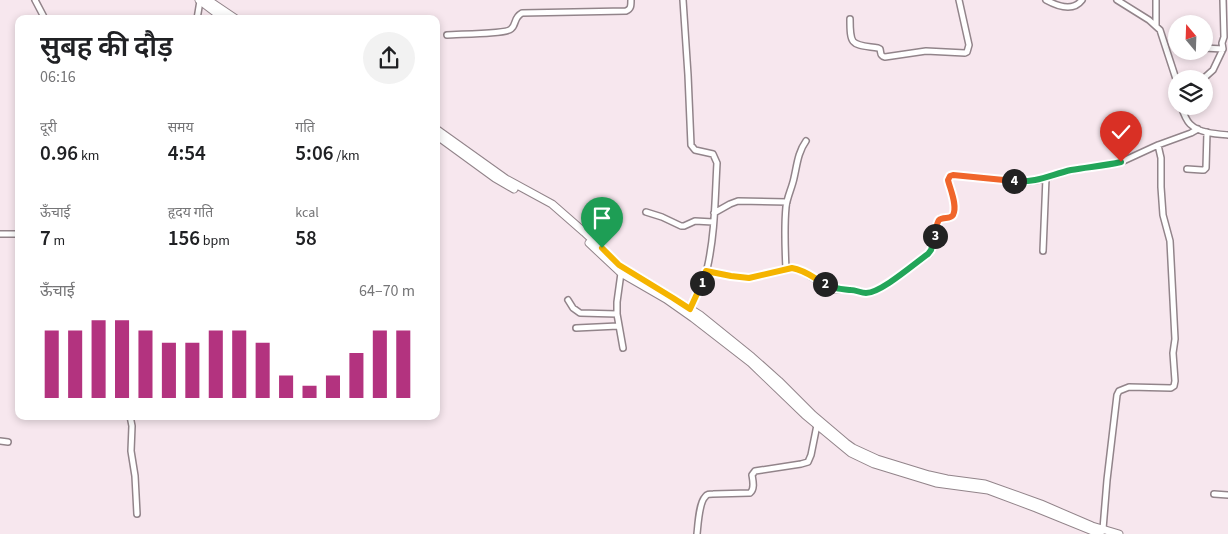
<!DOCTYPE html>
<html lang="hi">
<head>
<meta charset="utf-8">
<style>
  :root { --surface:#fff; --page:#f2f2f2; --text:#202124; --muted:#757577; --accent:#b3337f }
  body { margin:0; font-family:"Source Sans 3","Noto Sans Devanagari",sans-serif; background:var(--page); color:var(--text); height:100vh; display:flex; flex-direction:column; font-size:19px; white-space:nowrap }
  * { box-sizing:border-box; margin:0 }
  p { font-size:16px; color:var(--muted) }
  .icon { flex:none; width:28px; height:28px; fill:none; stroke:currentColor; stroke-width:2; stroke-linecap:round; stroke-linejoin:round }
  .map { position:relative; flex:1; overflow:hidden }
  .sheet { position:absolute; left:15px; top:15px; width:425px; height:405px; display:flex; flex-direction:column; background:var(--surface); border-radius:10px; box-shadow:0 2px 8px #0003 }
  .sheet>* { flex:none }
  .needle { width:32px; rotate:341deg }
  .tools { position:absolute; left:1168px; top:15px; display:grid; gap:10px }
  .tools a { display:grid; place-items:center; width:45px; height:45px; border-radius:50%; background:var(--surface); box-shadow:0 2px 8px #0003; font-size:25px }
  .pin { position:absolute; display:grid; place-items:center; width:42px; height:42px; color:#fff; margin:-51px -21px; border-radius:50% 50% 50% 0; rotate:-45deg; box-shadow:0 0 5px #0007 }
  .pin .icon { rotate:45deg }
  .km { position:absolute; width:25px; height:25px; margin:-12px; border-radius:50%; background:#222; color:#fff; font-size:14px; line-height:25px; text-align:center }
  .round { display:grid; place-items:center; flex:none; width:52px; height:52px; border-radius:26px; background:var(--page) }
  .summary { display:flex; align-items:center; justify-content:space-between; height:85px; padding:0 25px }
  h1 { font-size:28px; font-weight:600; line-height:38px }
  .stats { display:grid; grid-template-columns:repeat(3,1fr); gap:8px; height:85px; padding:5px 25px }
  .stats div { display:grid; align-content:center }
  .stats b { font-size:21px; font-weight:600 }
  .stats small { font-size:14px; font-weight:400 }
  .stats p { font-size:14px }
  .chart { height:140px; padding:10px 25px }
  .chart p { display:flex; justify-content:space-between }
  .chart svg { width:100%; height:90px; margin-top:5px; stroke:var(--accent); stroke-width:6 }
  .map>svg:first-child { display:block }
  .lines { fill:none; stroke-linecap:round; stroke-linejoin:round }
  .street-casing { stroke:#92848a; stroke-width:8 }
  .secondary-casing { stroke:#92848a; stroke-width:9 }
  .street { stroke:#fff; stroke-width:5 }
  .secondary { stroke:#fff; stroke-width:7 }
  .split-1-casing { stroke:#fff; stroke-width:10 }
  .split-2-casing { stroke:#fff; stroke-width:10 }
  .split-3-casing { stroke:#fff; stroke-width:10 }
  .split-4-casing { stroke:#fff; stroke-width:10 }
  .split-5-casing { stroke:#fff; stroke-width:10 }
  .split-1 { stroke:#f5b400; stroke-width:6 }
  .split-2 { stroke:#f5b400; stroke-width:6 }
  .split-3 { stroke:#22a559; stroke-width:6 }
  .split-4 { stroke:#f0652b; stroke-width:6 }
  .split-5 { stroke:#22a559; stroke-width:6 }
</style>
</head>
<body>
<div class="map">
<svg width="1228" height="534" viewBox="0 0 1228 534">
  <rect width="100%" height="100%" fill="#f7e7ee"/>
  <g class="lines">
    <g class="street-casing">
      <path id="street" d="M35,0L45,19
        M683,0L688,75L691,145L695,150L713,154L717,163C715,198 715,235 707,269C703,283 696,296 690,309
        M1046,0C1057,6 1073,12 1082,0
        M1117,0L1149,20L1160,30L1176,79
        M1156,0V25
        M197,19L200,1
        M850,19C850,47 852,44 878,48L880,49C881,53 880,56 885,57L926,51L965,53L967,52L969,45L959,0
        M447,35C458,34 506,34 511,29C517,24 513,18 522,13L626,11C631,9 631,6 631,0
        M1204,48L1223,49
        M1203,79L1213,70L1223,49L1222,43L1224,37L1223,0
        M1181,106C1183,112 1186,120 1190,124C1199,133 1216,134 1228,135
        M1187,169L1202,170H1204L1206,168L1207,132
        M646,212L662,217L681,226H684L695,221L713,222
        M714,213L730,204L738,201L787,202
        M0,234H19
        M1043,251L1046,178
        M786,269C785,249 784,228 786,207C787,197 792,188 794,178C797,165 798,152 806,141
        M707,271L731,276L749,278L792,268C808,271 818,284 833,289C839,290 846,289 852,290C857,290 863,293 867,293C883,292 914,263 929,254C936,243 932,228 941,218C944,218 947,218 950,217C960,213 950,187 948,180L950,176L953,175L1024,182L1039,180L1068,171L1121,162L1158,145L1191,133L1198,129
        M621,273L617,302V314L623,348
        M568,300L573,308L580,313L617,314
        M576,328L618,326
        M130,416L132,426L131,451L135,476L137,514
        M0,441L8,442
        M1214,494L1228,495
        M1103,529L1107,480L1117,395L1119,391L1129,387L1171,388L1174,386L1175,381L1173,353L1175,339L1170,241L1163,215L1161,187V158L1158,145
        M697,534C698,525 699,503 705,497C707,494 709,494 713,494L750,493C755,489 753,481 752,475L755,471L801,464L808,462L811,455L817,425"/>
    </g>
    <g class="secondary-casing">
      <path id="secondary" d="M199,0L224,19
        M208,0L236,19
        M436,129L506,179L552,204L584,232L619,265L673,298L700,315L752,357L779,381L813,415L846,443L853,448L877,459L929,475L947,479L985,484L1041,504L1092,526L1119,534
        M436,135L495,178L514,189
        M589,243L621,273L666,299L693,318L751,363L805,415L851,453L874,464L936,483L988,490L1036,508L1100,534"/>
    </g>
    <use href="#street" class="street"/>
    <use href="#secondary" class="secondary"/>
  </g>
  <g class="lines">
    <g class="split-1-casing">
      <path id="split-1" d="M602,248L619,265L673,298L690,309L702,283"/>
    </g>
    <g class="split-2-casing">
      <path id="split-2" d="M702,283L706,271L731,276L749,278L792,268C805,270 814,278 825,284"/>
    </g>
    <g class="split-3-casing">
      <path id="split-3" d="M825,284C834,289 841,289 851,290C856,290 861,293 866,293C881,293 915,263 928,254L931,250L935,236"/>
    </g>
    <g class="split-4-casing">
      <path id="split-4" d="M935,236C936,231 936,224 939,220C943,216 950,220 953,215C958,206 950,189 948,180L950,176L953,175L1014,181"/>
    </g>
    <g class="split-5-casing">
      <path id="split-5" d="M1014,181C1036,183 1050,175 1071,170C1087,167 1104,166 1121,162"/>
    </g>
    <use href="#split-1" class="split-1"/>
    <use href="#split-2" class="split-2"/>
    <use href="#split-3" class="split-3"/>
    <use href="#split-4" class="split-4"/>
    <use href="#split-5" class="split-5"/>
  </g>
</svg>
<div class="tools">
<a><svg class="needle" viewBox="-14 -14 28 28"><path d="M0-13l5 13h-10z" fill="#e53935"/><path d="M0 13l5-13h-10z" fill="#757577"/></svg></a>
<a><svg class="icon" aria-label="layers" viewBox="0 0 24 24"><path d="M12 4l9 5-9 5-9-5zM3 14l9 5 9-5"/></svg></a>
</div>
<div class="pin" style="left:602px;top:248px;background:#1e9e55"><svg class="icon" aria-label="arrive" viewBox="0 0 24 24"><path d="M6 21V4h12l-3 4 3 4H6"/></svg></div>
<div class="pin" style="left:1121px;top:162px;background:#d93025"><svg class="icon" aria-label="check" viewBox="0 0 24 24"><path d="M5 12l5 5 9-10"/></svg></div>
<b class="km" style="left:702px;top:283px">1</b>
<b class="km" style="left:825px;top:284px">2</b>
<b class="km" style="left:935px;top:236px">3</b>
<b class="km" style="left:1014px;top:181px">4</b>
<section class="sheet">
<div class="summary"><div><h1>सुबह की दौड़</h1><p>06:16</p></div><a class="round"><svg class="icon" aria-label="share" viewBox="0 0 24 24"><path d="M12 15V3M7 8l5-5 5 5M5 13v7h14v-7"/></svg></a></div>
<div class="stats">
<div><p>दूरी</p><b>0.96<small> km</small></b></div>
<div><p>समय</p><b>4:54</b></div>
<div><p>गति</p><b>5:06<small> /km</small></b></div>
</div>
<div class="stats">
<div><p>ऊँचाई</p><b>7<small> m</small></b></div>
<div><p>हृदय गति</p><b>156<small> bpm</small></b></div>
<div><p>kcal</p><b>58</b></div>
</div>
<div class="chart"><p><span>ऊँचाई</span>64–70 m</p>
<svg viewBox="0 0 160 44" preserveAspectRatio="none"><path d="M5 44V11M15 44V11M25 44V6M35 44V6M45 44V11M55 44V17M65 44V17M75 44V11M85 44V11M95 44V17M105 44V33M115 44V38M125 44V33M135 44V22M145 44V11M155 44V11"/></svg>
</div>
</section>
</div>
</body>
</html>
